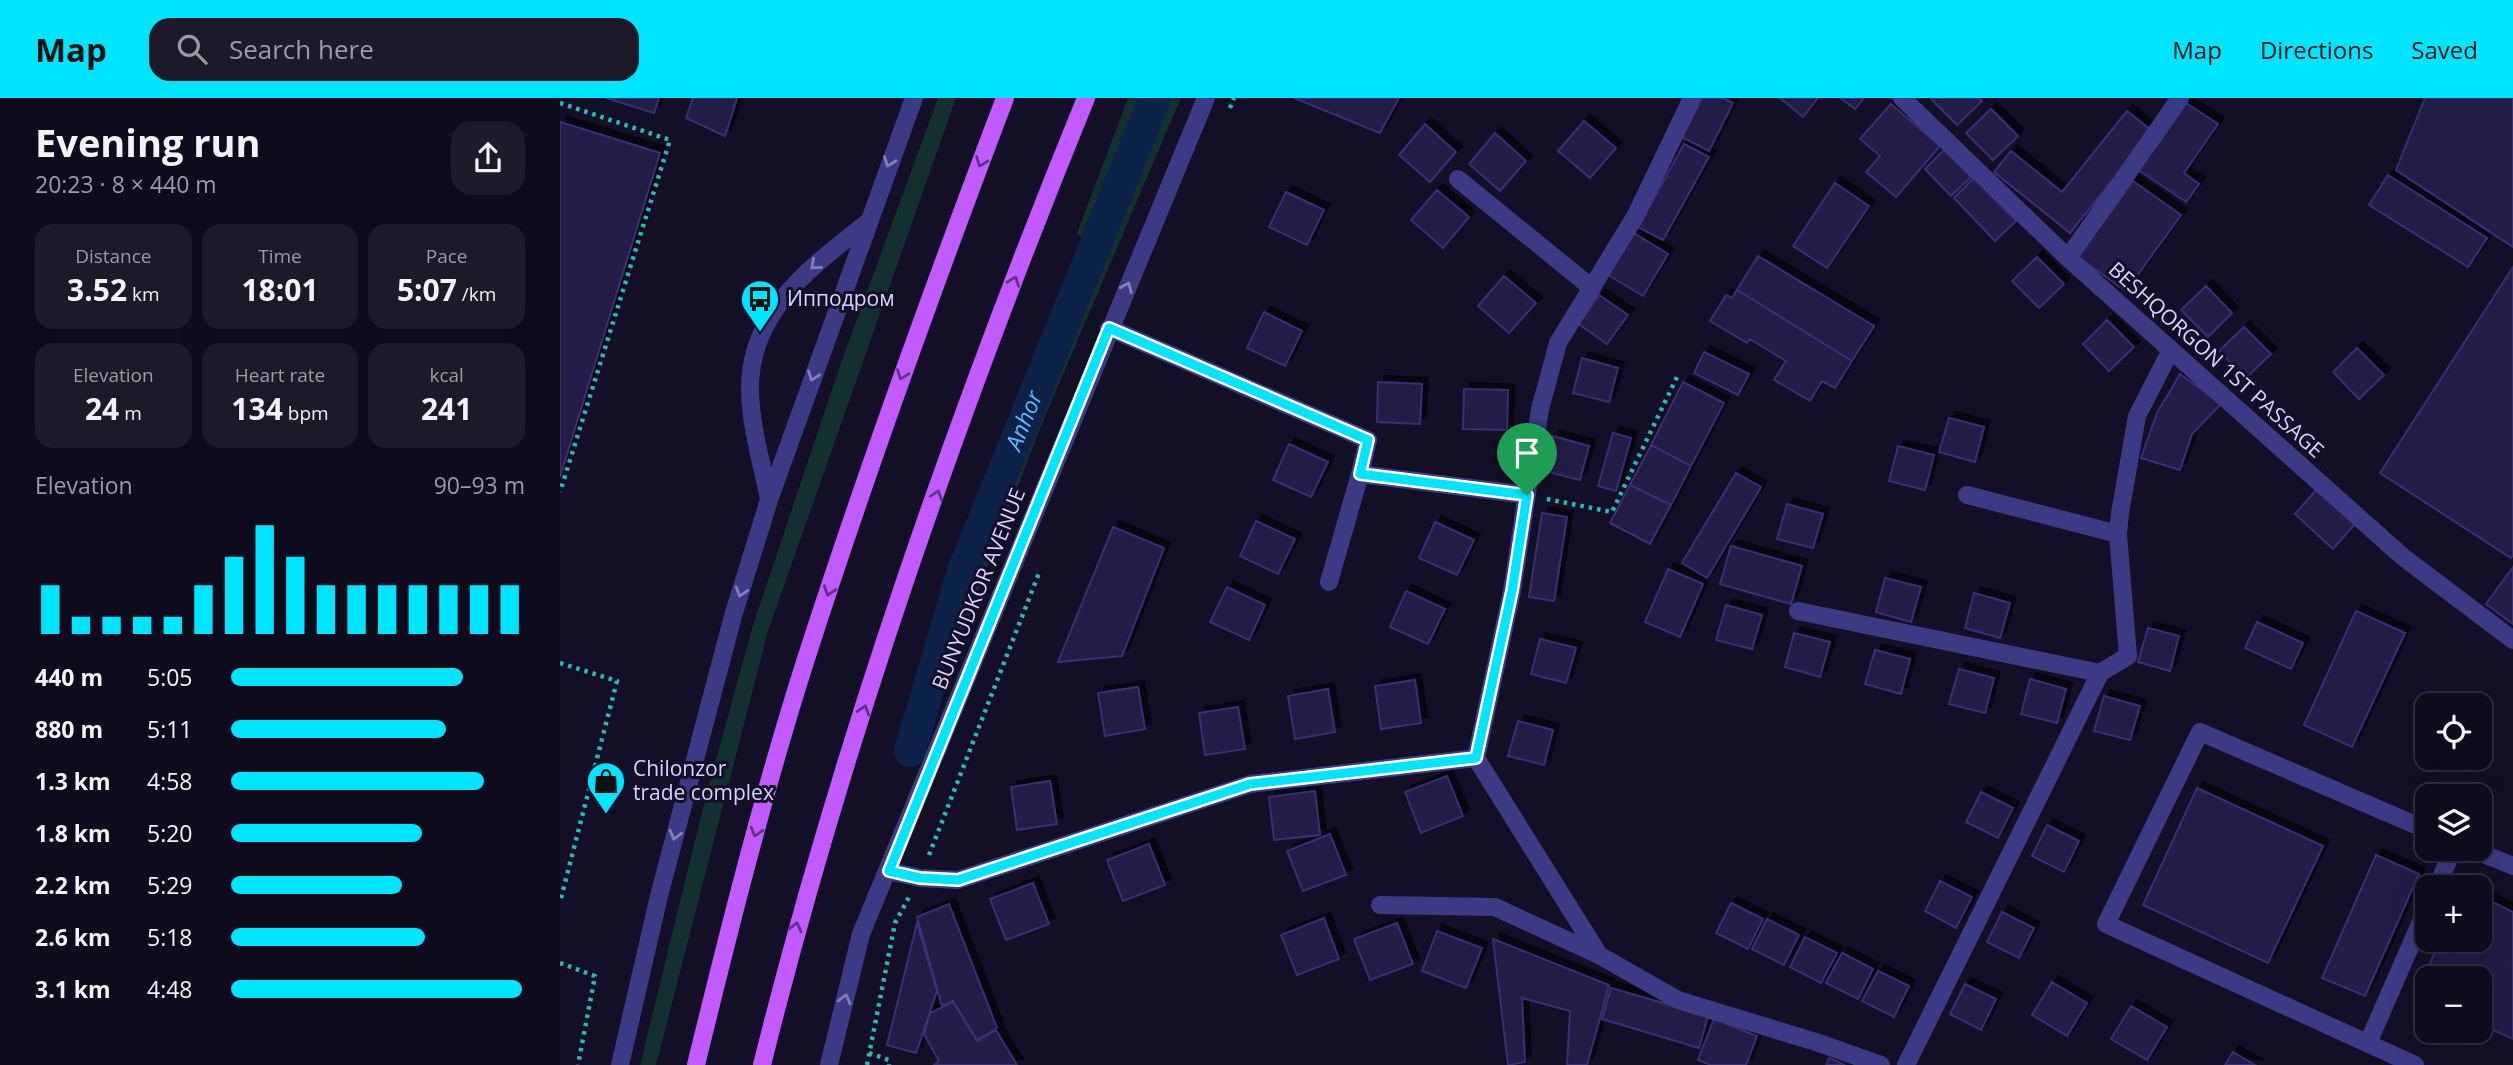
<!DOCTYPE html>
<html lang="en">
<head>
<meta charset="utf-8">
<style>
  :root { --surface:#0e0b1c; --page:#1c1929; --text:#f1f3f6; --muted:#9b9ba3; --line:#2e2b3b; --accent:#00e5ff }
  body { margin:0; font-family:"Open Sans",sans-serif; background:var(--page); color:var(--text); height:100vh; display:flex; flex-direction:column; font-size:26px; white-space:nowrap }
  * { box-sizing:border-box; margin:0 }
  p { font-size:23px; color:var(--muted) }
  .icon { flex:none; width:38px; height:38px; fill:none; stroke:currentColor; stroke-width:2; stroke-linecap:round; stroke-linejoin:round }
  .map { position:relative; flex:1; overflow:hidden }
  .drawer { display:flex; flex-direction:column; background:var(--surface); width:560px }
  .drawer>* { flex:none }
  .controls { position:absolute; left:1855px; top:595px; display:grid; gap:14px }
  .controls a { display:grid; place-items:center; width:77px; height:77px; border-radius:14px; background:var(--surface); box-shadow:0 7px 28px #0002,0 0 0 2px var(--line); font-size:35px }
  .pin { position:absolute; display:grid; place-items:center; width:60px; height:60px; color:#fff; margin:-72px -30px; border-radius:50% 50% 50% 0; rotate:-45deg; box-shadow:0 0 7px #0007 }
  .pin .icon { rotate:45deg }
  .round { display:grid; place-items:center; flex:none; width:74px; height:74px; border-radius:21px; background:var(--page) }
  .overview { display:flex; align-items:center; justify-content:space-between; height:119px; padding:0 35px }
  h1 { font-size:38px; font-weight:700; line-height:52px }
  .metrics { display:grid; grid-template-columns:repeat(3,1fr); gap:10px; height:119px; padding:7px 35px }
  .metrics div { display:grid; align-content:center; border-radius:18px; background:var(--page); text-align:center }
  .metrics b { font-size:30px; font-weight:700 }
  .metrics small { font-size:19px; font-weight:400 }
  .metrics p { font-size:19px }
  .chart { height:196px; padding:14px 35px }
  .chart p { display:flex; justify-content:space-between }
  .chart svg { width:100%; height:126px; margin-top:7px; stroke:var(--accent); stroke-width:6 }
  ul { padding:0 35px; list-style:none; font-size:23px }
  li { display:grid; grid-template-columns:112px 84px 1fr; align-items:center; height:52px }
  li i { height:18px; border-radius:9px; background:var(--accent) }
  header { display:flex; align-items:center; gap:42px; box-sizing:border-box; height:98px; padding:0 35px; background:var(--accent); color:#111 }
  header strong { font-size:33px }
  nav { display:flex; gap:38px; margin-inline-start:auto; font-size:24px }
  .search { width:490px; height:63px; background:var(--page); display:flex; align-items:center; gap:18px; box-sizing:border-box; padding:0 24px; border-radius:21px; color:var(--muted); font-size:26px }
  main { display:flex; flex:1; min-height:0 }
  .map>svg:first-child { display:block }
  .green { fill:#12302f }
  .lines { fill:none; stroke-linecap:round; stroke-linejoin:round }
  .canal { stroke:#0c2248; stroke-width:32 }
  .building { fill:#241b47; stroke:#3b2d73; stroke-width:2; filter:url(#shadow) }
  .path { stroke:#2fb8b0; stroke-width:4.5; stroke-dasharray:3.5 5; stroke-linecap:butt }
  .minor { stroke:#3d3a85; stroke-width:18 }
  .major { stroke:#c25bff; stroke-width:18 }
  .oneway { stroke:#837fbc }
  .oneway2 { stroke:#623188 }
  .route-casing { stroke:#fff; stroke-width:14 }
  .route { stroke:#00e5ff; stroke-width:9 }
  .labels { text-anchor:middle; stroke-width:6; stroke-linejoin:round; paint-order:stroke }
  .poi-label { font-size:21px; fill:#d9d4ff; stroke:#130f26; text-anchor:start }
  .street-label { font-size:21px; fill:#d9d4ff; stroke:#130f26 }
  .water-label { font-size:23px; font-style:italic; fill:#62b6ff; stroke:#130f26 }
</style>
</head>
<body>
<header>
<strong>Map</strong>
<div class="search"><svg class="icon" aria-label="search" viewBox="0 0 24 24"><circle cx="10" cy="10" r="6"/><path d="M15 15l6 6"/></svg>Search here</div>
<nav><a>Map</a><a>Directions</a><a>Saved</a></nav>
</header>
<main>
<section class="drawer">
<div class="overview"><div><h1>Evening run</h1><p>20:23 · 8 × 440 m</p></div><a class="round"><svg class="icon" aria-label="share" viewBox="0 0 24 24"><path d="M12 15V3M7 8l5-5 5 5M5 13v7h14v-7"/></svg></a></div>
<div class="metrics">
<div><p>Distance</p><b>3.52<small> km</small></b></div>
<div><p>Time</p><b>18:01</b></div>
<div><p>Pace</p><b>5:07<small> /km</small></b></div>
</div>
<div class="metrics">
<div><p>Elevation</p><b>24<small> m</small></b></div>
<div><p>Heart rate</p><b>134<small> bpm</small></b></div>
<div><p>kcal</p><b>241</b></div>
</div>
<div class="chart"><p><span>Elevation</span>90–93 m</p>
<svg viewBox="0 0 160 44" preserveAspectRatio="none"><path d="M5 44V27M15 44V38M25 44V38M35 44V38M45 44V38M55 44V27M65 44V17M75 44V6M85 44V17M95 44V27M105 44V27M115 44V27M125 44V27M135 44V27M145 44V27M155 44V27"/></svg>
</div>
<ul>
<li><b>440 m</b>5:05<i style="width:79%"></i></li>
<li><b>880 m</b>5:11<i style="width:73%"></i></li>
<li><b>1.3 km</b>4:58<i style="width:86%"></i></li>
<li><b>1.8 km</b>5:20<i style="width:65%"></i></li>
<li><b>2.2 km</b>5:29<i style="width:58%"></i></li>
<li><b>2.6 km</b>5:18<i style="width:66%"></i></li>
<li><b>3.1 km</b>4:48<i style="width:99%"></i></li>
</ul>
</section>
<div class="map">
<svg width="1953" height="967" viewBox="0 0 1953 967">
  <defs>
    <filter id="shadow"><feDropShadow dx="6" dy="-6" stdDeviation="0" flood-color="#0009"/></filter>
  </defs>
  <rect width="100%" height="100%" fill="#130f26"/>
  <path class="green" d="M378,0H396L208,533L96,967H80L145,702L193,527L282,262Z
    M568,0H621L478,335L373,613L366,617L406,485L535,153L517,135Z"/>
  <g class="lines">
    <path class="canal" id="s1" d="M350,653L403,473L595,0"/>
  </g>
  <path class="building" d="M46,0H99L94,15Z
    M133,0H177L165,38L126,20Z
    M734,0H839L820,35Z
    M1142,0H1163L1173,5L1149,53L1122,39Z
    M1220,0H1258L1243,19Z
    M1280,0H1304L1295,11Z
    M1370,0H1418L1422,3L1397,27Z
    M1865,0H1953V149L1836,72Z
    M1623,3L1658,26L1624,75L1639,86L1626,104L1577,71Z
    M1331,6L1380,48L1336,99L1306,74L1320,58L1300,41Z
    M1431,11L1458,38L1433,62L1406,35Z
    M1567,13L1592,33L1510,135L1434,74L1451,53L1502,94Z
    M1024,23L1056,50L1030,80L998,53Z
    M0,24L100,55L0,379Z
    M865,26L896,54L870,84L839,57Z
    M935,35L966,63L940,93L909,66Z
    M1124,46L1149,59L1103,142L1078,129Z
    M1384,52L1411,79L1391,98L1365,71Z
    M1828,77L1927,140L1908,169L1809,107Z
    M1414,80L1456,123L1435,143L1394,100Z
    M1573,83L1621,117L1566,193L1518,159Z
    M1275,85L1309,108L1267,170L1233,148Z
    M877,92L909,119L883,150L851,122Z
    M726,94L764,112L747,147L709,129Z
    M1074,135L1108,156L1083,198L1048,177Z
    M1198,158L1314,228L1292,263L1177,192Z
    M1477,159L1504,186L1479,210L1452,183Z
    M1953,169V457L1951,460L1820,375Z
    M944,178L976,205L949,235L918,208Z
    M1646,188L1672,215L1648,239L1621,212Z
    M1177,192L1292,263L1275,290L1262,283L1250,303L1214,282L1226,263L1190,241L1187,245L1150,223L1166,197L1172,200Z
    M1039,197L1068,217L1047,246L1019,226Z
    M704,214L742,233L725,268L687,250Z
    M1547,222L1574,249L1549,273L1523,246Z
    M1684,229L1711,256L1686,280L1659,253Z
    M1797,250L1824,277L1799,301L1773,274Z
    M1144,254L1189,276L1178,297L1134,275Z
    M1022,260L1058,270L1049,304L1013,295Z
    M1620,276L1661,306L1632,336L1620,372L1581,360L1597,315Z
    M818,284L862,286L860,326L817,324Z
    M1123,284L1164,305L1131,368L1091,347Z
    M904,291L948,292L947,332L903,331Z
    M1389,320L1424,329L1415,364L1379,354Z
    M1053,335L1071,340L1056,393L1038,388Z
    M993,338L1029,348L1020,382L984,373Z
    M729,346L768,364L751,399L713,382Z
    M1091,347L1131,368L1111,407L1070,387Z
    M1338,348L1374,357L1365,392L1329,383Z
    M1176,375L1201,389L1147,480L1122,465Z
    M1070,387L1111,407L1090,446L1050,425Z
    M1757,391L1795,426L1773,451L1735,416Z
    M1227,406L1263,416L1253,450L1217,441Z
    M982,415L1007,419L994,503L969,499Z
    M696,423L735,441L718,476L680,458Z
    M875,424L914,442L897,477L859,460Z
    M553,429L604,450L562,558L498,564Z
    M1171,448L1242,468L1231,506L1160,486Z
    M1953,469V526L1926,506Z
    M1108,471L1143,486L1120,539L1085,524Z
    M1325,480L1361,489L1351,524L1316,514Z
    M667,489L705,507L689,542L650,524Z
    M846,493L885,511L868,546L830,529Z
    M1414,495L1450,505L1440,540L1405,530Z
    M1166,507L1202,517L1192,551L1156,542Z
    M1796,513L1845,535L1792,649L1744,627Z
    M1697,524L1743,545L1731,571L1685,550Z
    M1588,530L1619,538L1610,573L1578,564Z
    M1234,535L1270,544L1260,579L1225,569Z
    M980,541L1016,550L1006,585L971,576Z
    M1315,552L1350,561L1341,596L1305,586Z
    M1399,571L1434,580L1425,615L1389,606Z
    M1470,581L1506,591L1497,625L1461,616Z
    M855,582L861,625L821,631L815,588Z
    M578,589L585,631L545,638L538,595Z
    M768,591L775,634L735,641L728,598Z
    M1544,598L1580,608L1570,642L1534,633Z
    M678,609L685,651L645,657L639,615Z
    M958,623L993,632L984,667L948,658Z
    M887,678L903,718L861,735L845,694Z
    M490,683L497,726L457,732L451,689Z
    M1637,690L1763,748L1708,865L1583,807Z
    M755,693L760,737L714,742L709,699Z
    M1421,694L1453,710L1438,740L1406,724Z
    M1487,727L1519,743L1504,774L1472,758Z
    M770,736L786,777L743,793L727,753Z
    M589,746L605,787L563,803L547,762Z
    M1816,757L1859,776L1805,898L1762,880Z
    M1380,783L1412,799L1396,830L1365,813Z
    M473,785L489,826L446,842L430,801Z
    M1920,798L1953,814V941L1920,926V880H1867V902L1855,896L1881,842H1920Z
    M1171,805L1203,821L1188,851L1156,835Z
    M389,806L437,930L417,942L393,903L382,908L357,819Z
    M1442,814L1474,830L1459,860L1427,844Z
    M764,820L779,861L737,877L721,837Z
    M1207,821L1239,837L1224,867L1192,851Z
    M357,825L377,893L356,955L327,947Z
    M837,825L853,866L810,882L794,841Z
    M877,833L922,850L906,890L862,873Z
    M1245,839L1277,855L1261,885L1230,869Z
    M933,841L1049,887L1027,967H1007L1010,913L962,900L965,964L948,967Z
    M1282,855L1313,871L1298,901L1266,885Z
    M1318,873L1349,888L1334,919L1302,903Z
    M1492,884L1527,905L1507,938L1472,917Z
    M1405,886L1436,901L1421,932L1390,916Z
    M1051,890L1148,918L1139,950L1042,921Z
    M393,904L417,943L436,932L457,967H374L379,963L364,936L370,915Z
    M1571,908L1607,929L1587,962L1551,941Z
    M1154,921L1197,938L1186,967H1151L1138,962Z
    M1673,954L1695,967H1665Z
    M1269,960L1285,967H1266Z"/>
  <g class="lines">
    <path class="path" d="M0,5L110,42L0,394
      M670,10L674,0
      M987,401L1052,414L1117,279
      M0,565L57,583L0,804
      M369,757L479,475
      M0,865L35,878L18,967
      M309,955L329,962V967
      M307,967L335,825L349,799"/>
    <path class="minor" d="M1132,0L1076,117L998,245L980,311L952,493L916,660L1039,857L1118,902L1259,945L1321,967
      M1342,0L1508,160L1843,459L1953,542
      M898,81L1032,190
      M1508,160L1620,0
      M549,230L808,342L800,376L967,397
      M1407,397L1558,436
      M209,401C202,366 191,330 190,294C188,214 251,169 308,124
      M769,484L800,376
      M1238,513L1540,575L1568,558L1558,436L1560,415L1577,318L1611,252
      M1911,751L1953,768
      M329,773L360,780L398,782L690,686L916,660
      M1877,789L1893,751
      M820,807L935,809L1039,857
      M1808,945L1867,810
      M60,967L99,798L173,518L209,402L354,0
      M269,967L301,836L646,0
      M1346,967L1540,575
      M1855,967L1546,826L1640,634L1867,732"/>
    <path class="major" d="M136,967C169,832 203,696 245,564C306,374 374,187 445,0
      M202,967C283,641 399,311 526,0"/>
  </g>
  <defs><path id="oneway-chevron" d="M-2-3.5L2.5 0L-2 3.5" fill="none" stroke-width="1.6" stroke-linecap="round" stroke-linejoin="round" transform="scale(1.75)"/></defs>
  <g class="oneway">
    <use href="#oneway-chevron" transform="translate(329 64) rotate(110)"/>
    <use href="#oneway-chevron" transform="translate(255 167) rotate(139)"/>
    <use href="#oneway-chevron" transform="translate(567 189) rotate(-67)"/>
    <use href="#oneway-chevron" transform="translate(253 278) rotate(110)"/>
    <use href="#oneway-chevron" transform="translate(181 494) rotate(107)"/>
    <use href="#oneway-chevron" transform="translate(115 737) rotate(105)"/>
    <use href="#oneway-chevron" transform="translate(285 901) rotate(-76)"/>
  </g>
  <g class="oneway2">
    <use href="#oneway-chevron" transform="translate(421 64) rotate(111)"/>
    <use href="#oneway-chevron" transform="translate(454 183) rotate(-70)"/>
    <use href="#oneway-chevron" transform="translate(342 277) rotate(110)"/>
    <use href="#oneway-chevron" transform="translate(377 397) rotate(-71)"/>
    <use href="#oneway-chevron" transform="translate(269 493) rotate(108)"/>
    <use href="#oneway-chevron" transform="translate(304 612) rotate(-73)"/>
    <use href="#oneway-chevron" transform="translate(196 734) rotate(106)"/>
    <use href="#oneway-chevron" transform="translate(236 829) rotate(-76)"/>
  </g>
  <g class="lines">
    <g class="route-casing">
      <path id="route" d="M549,230L808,342L800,376L967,397L952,493L916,660L690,686L398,782L360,780L329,773Z"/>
    </g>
    <use href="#route" class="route"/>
  </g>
  <defs>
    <g id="bus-pin" transform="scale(2.0125)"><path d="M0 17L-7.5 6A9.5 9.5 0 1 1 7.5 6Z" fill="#00e5ff" stroke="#130f26"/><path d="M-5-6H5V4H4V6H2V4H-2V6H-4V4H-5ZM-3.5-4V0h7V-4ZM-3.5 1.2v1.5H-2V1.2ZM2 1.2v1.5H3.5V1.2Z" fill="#111"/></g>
    <g id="shop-pin" transform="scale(2.0125)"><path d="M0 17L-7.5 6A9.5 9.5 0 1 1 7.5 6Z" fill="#00e5ff" stroke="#130f26"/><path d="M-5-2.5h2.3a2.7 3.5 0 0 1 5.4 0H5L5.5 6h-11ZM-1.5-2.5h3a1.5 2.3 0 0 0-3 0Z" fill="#111"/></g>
  </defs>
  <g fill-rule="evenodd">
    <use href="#bus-pin" x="200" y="201"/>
    <use href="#shop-pin" x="46" y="683"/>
  </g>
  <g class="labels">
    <g class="poi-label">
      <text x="227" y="208">Ипподром</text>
      <text x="73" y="678">Chilonzor<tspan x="73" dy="24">trade complex</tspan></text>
    </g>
    <g class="street-label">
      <text transform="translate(1656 262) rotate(42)" y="7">BESHQORGON 1ST PASSAGE</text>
      <text transform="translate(419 491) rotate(-68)" y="7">BUNYUDKOR AVENUE</text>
    </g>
    <g class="water-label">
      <text dy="8" stroke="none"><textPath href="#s1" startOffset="350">Anhor</textPath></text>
    </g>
  </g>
</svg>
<div class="controls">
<a><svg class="icon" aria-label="locate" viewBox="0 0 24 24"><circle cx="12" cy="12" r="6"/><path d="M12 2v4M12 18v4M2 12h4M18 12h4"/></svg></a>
<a><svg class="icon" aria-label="layers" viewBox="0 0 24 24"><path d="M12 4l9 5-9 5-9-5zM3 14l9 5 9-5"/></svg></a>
<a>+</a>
<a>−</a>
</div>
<div class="pin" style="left:967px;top:397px;background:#1e9e55"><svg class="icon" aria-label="arrive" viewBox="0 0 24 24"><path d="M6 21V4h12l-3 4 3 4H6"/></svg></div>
</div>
</main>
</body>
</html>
